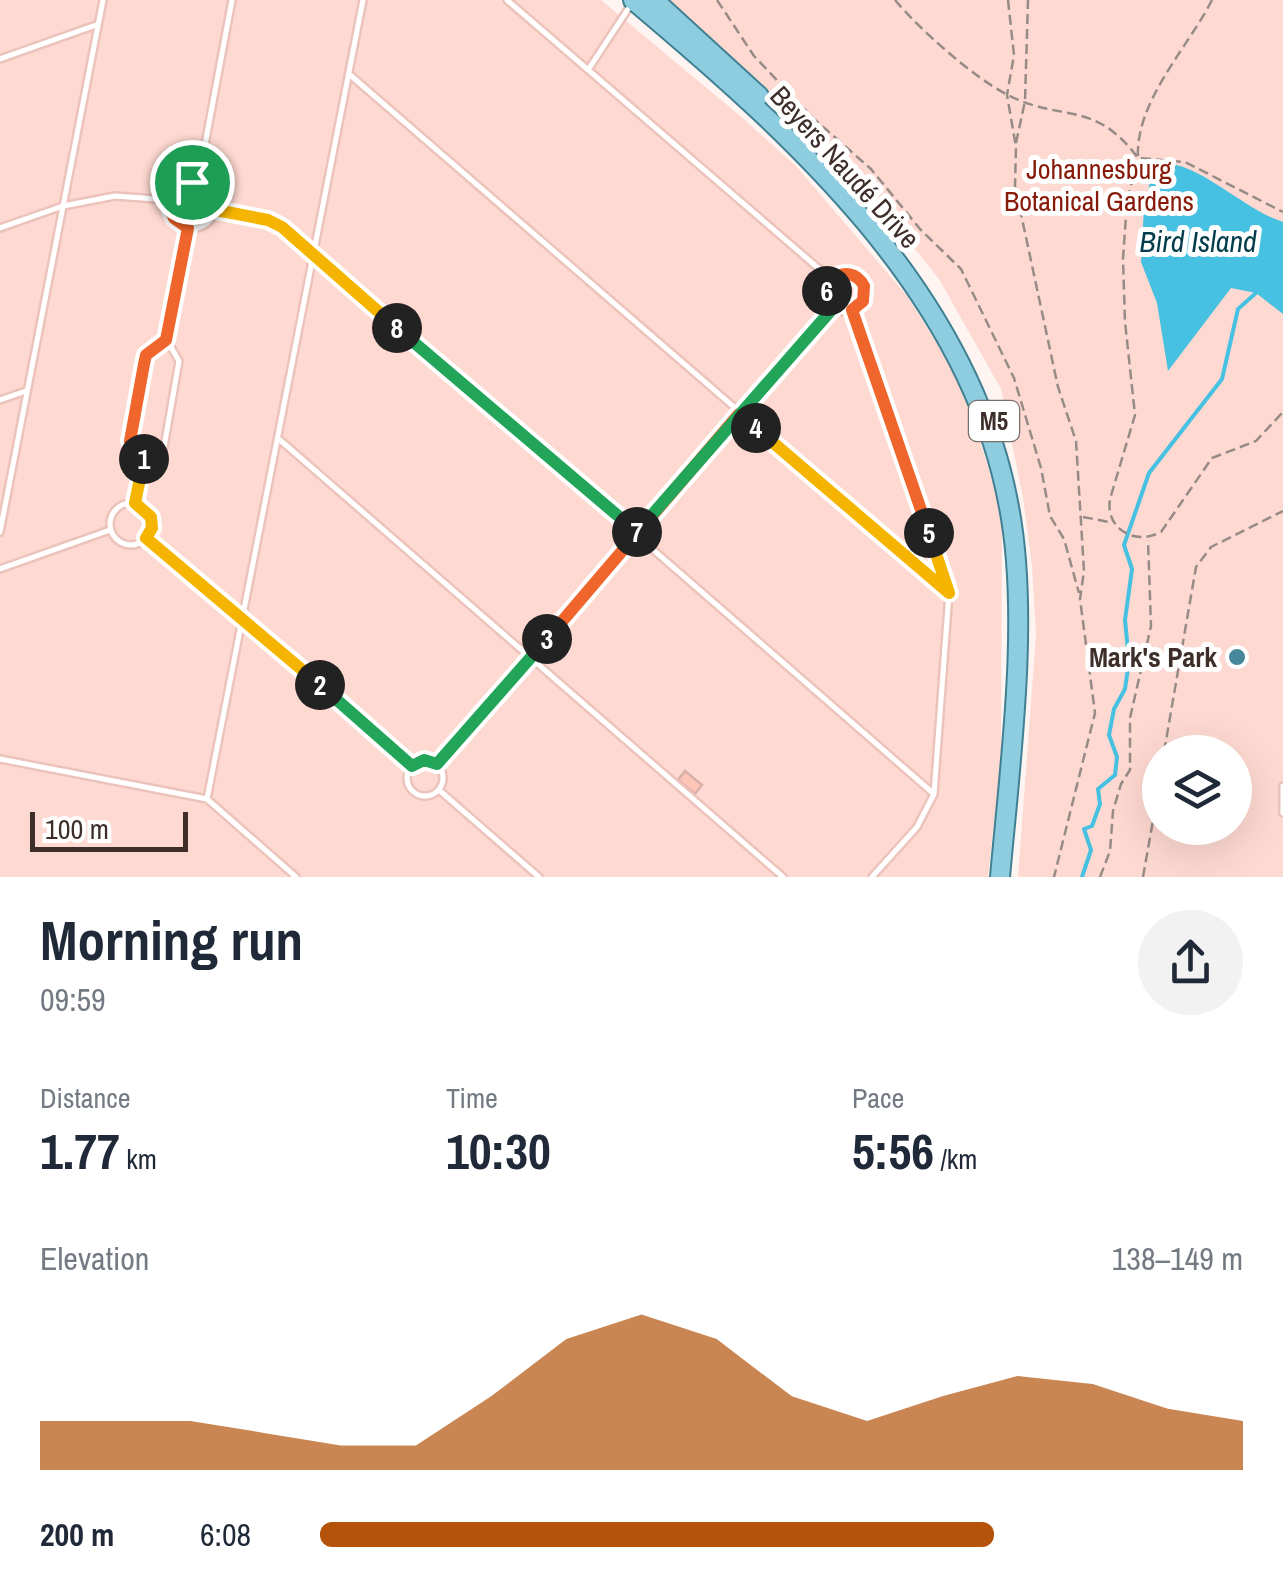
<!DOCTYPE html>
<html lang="en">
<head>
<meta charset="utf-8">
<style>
  :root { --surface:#fff; --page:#f2f2f3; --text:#1f2937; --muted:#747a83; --accent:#b45309 }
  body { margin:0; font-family:"Archivo Narrow",sans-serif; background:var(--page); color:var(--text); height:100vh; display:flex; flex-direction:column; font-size:38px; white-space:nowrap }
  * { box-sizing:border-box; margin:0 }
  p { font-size:32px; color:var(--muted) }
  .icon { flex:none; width:55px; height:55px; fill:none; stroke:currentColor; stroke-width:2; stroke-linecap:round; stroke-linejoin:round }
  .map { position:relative; height:877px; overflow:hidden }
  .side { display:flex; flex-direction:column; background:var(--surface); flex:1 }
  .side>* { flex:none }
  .fabs { position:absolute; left:1142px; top:735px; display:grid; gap:20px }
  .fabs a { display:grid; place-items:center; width:110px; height:110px; border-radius:50%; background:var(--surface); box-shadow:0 10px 40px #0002; font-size:50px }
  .scale { position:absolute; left:30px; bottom:25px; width:158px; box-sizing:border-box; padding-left:10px; border:5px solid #3d2e2a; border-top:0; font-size:28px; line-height:35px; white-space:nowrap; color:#3d2e2a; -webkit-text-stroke:8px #fff; paint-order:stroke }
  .pin { position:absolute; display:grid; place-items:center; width:85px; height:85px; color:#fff; margin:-42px; border:5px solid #fff; border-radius:50%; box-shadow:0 2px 10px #0007 }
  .km { position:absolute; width:50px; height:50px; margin:-25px; border-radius:50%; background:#222; color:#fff; font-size:28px; line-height:50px; text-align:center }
  .round { display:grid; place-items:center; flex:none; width:105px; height:105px; border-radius:52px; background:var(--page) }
  .summary { display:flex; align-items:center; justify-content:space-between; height:170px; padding:0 40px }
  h1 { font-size:55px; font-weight:800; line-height:75px }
  .figures { display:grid; grid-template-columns:repeat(3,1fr); gap:15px; height:170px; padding:10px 40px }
  .figures div { display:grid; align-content:center }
  .figures b { font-size:50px; font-weight:800 }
  .figures small { font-size:28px; font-weight:400 }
  .figures p { font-size:28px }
  .chart { height:280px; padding:20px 40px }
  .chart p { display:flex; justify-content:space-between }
  .chart svg { width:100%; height:180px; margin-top:10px; fill:var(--accent); opacity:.7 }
  ul { padding:0 40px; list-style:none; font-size:32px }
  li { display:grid; grid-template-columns:160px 120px 1fr; align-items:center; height:75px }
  li i { height:25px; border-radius:12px; background:var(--accent) }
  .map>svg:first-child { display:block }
  .green { fill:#fed9d1; fill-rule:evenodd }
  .water { fill:#47c1e2 }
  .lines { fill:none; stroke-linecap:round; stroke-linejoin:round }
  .stream { stroke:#47c1e2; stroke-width:4 }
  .building { fill:#ffc5b8; stroke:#d8b0a8; stroke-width:2.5 }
  .service-casing { stroke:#ecc3bb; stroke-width:10 }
  .primary-casing { stroke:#408092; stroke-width:22 }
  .path { stroke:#978b88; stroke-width:2.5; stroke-dasharray:10 5; stroke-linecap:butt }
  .service { stroke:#fff; stroke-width:5 }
  .primary { stroke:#8dcddf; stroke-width:18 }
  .split-1-casing { stroke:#fff; stroke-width:20 }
  .split-2-casing { stroke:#fff; stroke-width:20 }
  .split-3-casing { stroke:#fff; stroke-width:20 }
  .split-4-casing { stroke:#fff; stroke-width:20 }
  .split-5-casing { stroke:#fff; stroke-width:20 }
  .split-6-casing { stroke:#fff; stroke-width:20 }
  .split-7-casing { stroke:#fff; stroke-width:20 }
  .split-8-casing { stroke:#fff; stroke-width:20 }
  .split-9-casing { stroke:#fff; stroke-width:20 }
  .split-1 { stroke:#f0652b; stroke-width:12 }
  .split-2 { stroke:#f5b400; stroke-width:12 }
  .split-3 { stroke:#22a559; stroke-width:12 }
  .split-4 { stroke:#f0652b; stroke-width:12 }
  .split-5 { stroke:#f5b400; stroke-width:12 }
  .split-6 { stroke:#f0652b; stroke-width:12 }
  .split-7 { stroke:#22a559; stroke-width:12 }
  .split-8 { stroke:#22a559; stroke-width:12 }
  .split-9 { stroke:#f5b400; stroke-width:12 }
  .poi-dot { fill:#47879b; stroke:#fff; stroke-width:4 }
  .labels { text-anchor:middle; stroke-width:10; stroke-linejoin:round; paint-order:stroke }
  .shield { fill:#fff; stroke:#776d6a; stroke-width:2.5 }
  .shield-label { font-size:25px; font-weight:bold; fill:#3d2e2a }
  .street-label { font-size:28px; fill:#3d2e2a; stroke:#fff }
  .park-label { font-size:28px; fill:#871a08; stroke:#fff }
  .poi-label { font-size:28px; font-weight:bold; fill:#3d2e2a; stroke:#fff; text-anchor:end }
  .water-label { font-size:30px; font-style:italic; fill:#033c4a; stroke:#fff }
</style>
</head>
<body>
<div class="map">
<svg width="1283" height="877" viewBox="0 0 1283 877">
  <rect width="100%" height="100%" fill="#fef5f3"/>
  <path class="green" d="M0,0H601L738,114L796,166L908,297L961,383L1002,509L1001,760L988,877H0Z
    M654,0H1283V877H1018L1036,635L1032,566L1023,498L1001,389L939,279L856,176L757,79ZM1160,752H1235V828H1160Z"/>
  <path class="water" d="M1164,163C1203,165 1243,209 1283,222V314L1256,293L1231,288L1168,371L1157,303L1141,262L1144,208L1153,169Z"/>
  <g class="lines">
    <path class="stream" d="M1082,877L1091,850L1084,829L1092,826L1100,804L1098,789L1115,775L1117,757L1109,735L1114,709L1125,689L1129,661L1125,620L1132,569L1124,545L1149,473L1222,379L1238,309L1257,292"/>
  </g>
  <path class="building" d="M685,771L702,785L695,794L678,780Z"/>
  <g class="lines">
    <g class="service-casing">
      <path id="service" d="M507,0L832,280
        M0,59L96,25
        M588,70L630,6
        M349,74L949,593
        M170 205a23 23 0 1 1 46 0a23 23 0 1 1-46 0Z
        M198,182L232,0
        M216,210L268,220L282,227L934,794
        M0,228L63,206L115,196L170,200
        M827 293a19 19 0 1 1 38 0a19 19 0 1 1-38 0Z
        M852,311L949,593L934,794L917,827L872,877
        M0,400L26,391
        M280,440L783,877
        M144,458L130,441L146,355L167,340L189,228
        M144,458L164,447L179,361L167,340
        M110 524a21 21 0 1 1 42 0a21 21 0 1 1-42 0Z
        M135,503L144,458
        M0,532L103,0
        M147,538L412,766
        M0,569L110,530
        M0,759L207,799L296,877
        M407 778a18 18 0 1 1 36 0a18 18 0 1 1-36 0Z
        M437,764L833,307
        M1283,786V813
        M439,790L539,877
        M207,799L363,0"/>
    </g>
    <g class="primary-casing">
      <path id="primary" d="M633,0C792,134 970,291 1009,507C1030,616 1010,765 1000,877
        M654,0L759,96"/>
    </g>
    <path class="path" d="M717,0L754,56L813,118L871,169L920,229L961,269L1014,378L1041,468L1050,516L1064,539L1079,593
      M895,0C919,29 974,78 1008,95C1063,123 1094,99 1138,158L1127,201L1123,259L1125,322L1135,415L1110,499C1105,529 1135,546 1161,532L1212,458L1256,441L1283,412
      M1008,0L1014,55L1007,95L1016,147L1015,186L1058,387L1076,441L1084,571L1080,599L1095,713L1054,877
      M1212,0C1187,49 1135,102 1138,158L1185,162L1283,212
      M1016,143L1025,101L1028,0
      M1083,517L1109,522
      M1164,752L1196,567L1211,547L1283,511
      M1100,877L1110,851L1113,811L1121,784L1130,770V718L1151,626L1148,540
      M1143,877L1160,781"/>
    <use href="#service" class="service"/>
    <use href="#primary" class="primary"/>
  </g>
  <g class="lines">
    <g class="split-1-casing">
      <path id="split-1" d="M144,459L130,441L144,364L146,355L166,340L188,228L174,218C166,200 173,186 192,182"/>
    </g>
    <g class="split-2-casing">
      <path id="split-2" d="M144,459L135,503L151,517L152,528L146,538L320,685"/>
    </g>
    <g class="split-3-casing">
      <path id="split-3" d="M320,685L412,766L424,760L437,764L547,639"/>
    </g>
    <g class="split-4-casing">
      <path id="split-4" d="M547,639L739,414L756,428"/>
    </g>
    <g class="split-5-casing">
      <path id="split-5" d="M756,428L949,593L929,533"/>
    </g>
    <g class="split-6-casing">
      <path id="split-6" d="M827,291L832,280C844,270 857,273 864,286L863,301L852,310L929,533"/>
    </g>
    <g class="split-7-casing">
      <path id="split-7" d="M637,532L834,307L827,291"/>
    </g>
    <g class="split-8-casing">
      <path id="split-8" d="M397,328L637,532"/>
    </g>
    <g class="split-9-casing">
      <path id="split-9" d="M192,182L209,188L216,210L268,220L282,227L397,328"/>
    </g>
    <use href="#split-1" class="split-1"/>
    <use href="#split-2" class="split-2"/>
    <use href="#split-3" class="split-3"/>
    <use href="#split-4" class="split-4"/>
    <use href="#split-5" class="split-5"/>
    <use href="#split-6" class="split-6"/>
    <use href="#split-7" class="split-7"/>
    <use href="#split-8" class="split-8"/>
    <use href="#split-9" class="split-9"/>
  </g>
  <circle class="poi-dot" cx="1237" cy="657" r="10"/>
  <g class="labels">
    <rect class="shield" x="969" y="401" width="50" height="40" rx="8"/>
    <g class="shield-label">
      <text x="994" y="430">M5</text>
    </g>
    <g class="street-label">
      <text transform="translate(845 167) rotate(48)" y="10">Beyers Naudé Drive</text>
    </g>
    <g class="park-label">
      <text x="1099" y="179">Johannesburg<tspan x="1099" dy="32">Botanical Gardens</tspan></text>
    </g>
    <g class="poi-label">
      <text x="1217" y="667">Mark's Park</text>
    </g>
    <g class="water-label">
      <text x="1198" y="252">Bird Island</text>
    </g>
  </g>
</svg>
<div class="fabs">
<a><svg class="icon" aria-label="layers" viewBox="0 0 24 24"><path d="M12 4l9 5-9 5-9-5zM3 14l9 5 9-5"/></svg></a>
</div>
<div class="scale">100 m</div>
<div class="pin" style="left:192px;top:182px;background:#1e9e55"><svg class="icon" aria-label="arrive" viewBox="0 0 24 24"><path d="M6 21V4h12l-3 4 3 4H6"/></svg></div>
<b class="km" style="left:144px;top:459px">1</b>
<b class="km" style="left:320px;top:685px">2</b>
<b class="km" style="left:547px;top:639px">3</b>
<b class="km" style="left:756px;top:428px">4</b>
<b class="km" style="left:929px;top:533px">5</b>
<b class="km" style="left:827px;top:291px">6</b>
<b class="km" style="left:637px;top:532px">7</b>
<b class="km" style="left:397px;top:328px">8</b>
</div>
<section class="side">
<div class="summary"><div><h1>Morning run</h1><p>09:59</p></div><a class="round"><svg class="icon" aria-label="share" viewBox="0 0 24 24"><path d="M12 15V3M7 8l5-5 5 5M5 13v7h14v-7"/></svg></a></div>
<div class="figures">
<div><p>Distance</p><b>1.77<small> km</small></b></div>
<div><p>Time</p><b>10:30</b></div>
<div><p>Pace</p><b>5:56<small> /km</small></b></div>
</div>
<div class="chart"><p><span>Elevation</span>138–149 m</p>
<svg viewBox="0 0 160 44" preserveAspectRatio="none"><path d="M0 44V32L10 32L20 32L30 35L40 38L50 38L60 26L70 12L80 6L90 12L100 26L110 32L120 26L130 21L140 23L150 29L160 32V44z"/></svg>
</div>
<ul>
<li><b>200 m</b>6:08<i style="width:73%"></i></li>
</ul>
</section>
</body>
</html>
